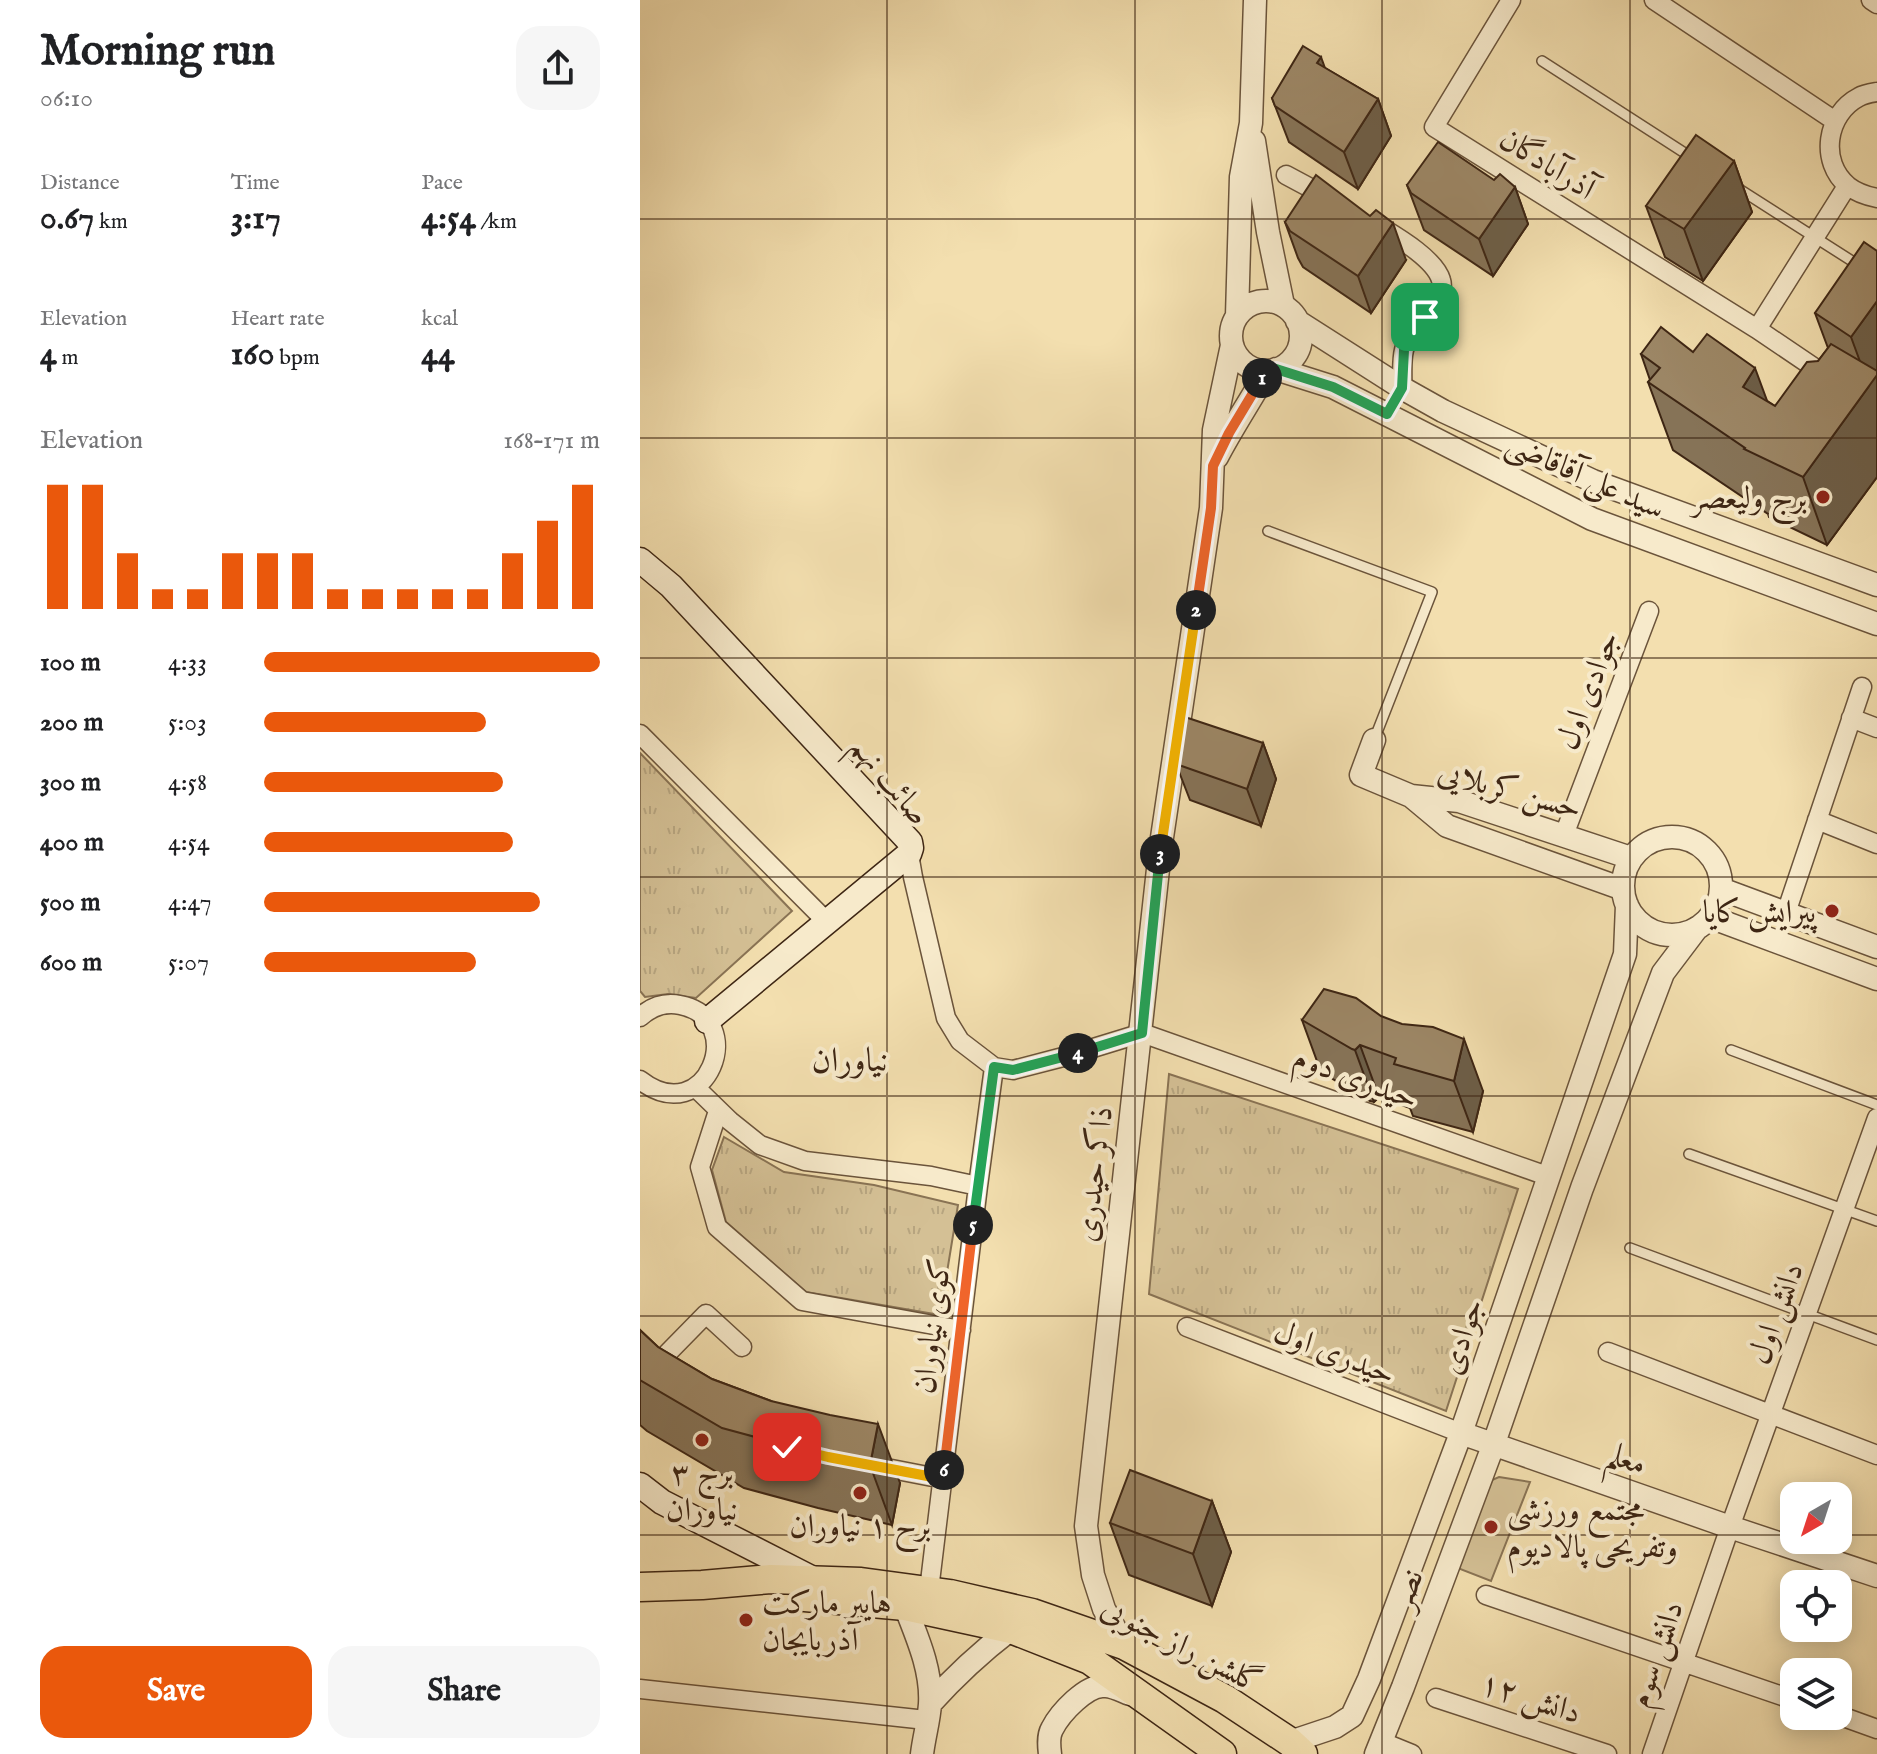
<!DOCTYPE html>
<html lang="en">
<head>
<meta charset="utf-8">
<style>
  :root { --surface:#fff; --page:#f6f6f6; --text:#202124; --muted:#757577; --accent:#ea580c }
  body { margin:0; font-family:"IM FELL English",Amiri,serif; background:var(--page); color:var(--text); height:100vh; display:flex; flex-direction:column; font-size:30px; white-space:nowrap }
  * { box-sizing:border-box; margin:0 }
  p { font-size:26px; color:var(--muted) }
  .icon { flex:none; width:44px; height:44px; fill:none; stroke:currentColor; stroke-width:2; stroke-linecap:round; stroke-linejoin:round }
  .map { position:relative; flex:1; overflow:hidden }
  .drawer { display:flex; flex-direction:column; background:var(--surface); width:640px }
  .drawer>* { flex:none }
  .needle { width:52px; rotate:219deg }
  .controls { position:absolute; left:1140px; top:1482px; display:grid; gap:16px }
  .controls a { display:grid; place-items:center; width:72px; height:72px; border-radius:16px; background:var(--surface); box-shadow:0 4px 20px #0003; font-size:40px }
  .pin { position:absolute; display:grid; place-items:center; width:68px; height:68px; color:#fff; margin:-34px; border-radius:16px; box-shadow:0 4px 12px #0006 }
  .km { position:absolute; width:40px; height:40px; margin:-20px; border-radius:50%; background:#222; color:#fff; font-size:22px; line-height:40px; text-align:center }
  .round { display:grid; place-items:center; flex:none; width:84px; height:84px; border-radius:24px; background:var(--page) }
  .overview { display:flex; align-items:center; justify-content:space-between; height:136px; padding:0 40px }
  h1 { font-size:44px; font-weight:700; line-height:60px }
  .metrics { display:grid; grid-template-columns:repeat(3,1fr); gap:12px; height:136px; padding:8px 40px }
  .metrics div { display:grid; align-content:center }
  .metrics b { font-size:34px; font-weight:700 }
  .metrics small { font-size:22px; font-weight:400 }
  .metrics p { font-size:22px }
  .chart { height:224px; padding:16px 40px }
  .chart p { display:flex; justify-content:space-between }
  .chart svg { width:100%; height:144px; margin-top:8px; stroke:var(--accent); stroke-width:6 }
  .button { display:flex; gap:16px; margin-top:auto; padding:16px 40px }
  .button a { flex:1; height:92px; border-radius:24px; background:var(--accent); color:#fff; font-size:32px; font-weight:700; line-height:92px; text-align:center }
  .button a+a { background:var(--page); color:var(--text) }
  ul { padding:0 40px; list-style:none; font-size:26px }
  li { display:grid; grid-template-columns:128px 96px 1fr; align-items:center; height:60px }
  li i { height:20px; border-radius:10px; background:var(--accent) }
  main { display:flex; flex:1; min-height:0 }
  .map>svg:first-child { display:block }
  .grass { fill:url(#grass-tufts); stroke:#897354; stroke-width:2 }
  .pitch { fill:#d4c095; stroke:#897354; stroke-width:2 }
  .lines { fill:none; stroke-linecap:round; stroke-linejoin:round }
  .service-casing { stroke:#6b543b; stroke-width:12 }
  .minor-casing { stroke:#6b543b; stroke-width:21 }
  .tertiary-casing { stroke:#6b543b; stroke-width:25 }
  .secondary-casing { stroke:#3e2614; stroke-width:27 }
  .primary-casing { stroke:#3e2614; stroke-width:31 }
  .service { stroke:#f7eacb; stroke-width:9 }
  .minor { stroke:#f7eacb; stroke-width:18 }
  .tertiary { stroke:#f7eacb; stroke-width:22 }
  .secondary { stroke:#f7eacb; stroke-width:24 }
  .primary { stroke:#f3dfaf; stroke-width:28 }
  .wall { fill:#867357; stroke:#3e2614; stroke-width:2 }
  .shaded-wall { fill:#6d5e47; stroke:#3e2614; stroke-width:2 }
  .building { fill:#9c8665; stroke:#3e2614; stroke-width:2 }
  .split-1-casing { stroke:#fff; stroke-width:16 }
  .split-2-casing { stroke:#fff; stroke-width:16 }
  .split-3-casing { stroke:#fff; stroke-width:16 }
  .split-4-casing { stroke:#fff; stroke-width:16 }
  .split-5-casing { stroke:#fff; stroke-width:16 }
  .split-6-casing { stroke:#fff; stroke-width:16 }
  .split-7-casing { stroke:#fff; stroke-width:16 }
  .split-1 { stroke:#22a559; stroke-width:10 }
  .split-2 { stroke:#f0652b; stroke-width:10 }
  .split-3 { stroke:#f5b400; stroke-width:10 }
  .split-4 { stroke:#22a559; stroke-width:10 }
  .split-5 { stroke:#22a559; stroke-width:10 }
  .split-6 { stroke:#f0652b; stroke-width:10 }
  .split-7 { stroke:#f5b400; stroke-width:10 }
  .grid { fill:none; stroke:#3e2614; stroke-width:2; stroke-opacity:0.55 }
  .poi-dot { fill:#8f2418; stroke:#f7eacb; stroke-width:3 }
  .labels { text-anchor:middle; stroke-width:8; stroke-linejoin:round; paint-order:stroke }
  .street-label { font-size:32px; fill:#3e2614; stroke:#f7eacb }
  .poi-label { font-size:32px; fill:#3e2614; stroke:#f7eacb; text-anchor:end }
  .neighbourhood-label { font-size:34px; fill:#3e2614; stroke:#f7eacb }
</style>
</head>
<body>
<main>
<section class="drawer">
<div class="overview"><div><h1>Morning run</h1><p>06:10</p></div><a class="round"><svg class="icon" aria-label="share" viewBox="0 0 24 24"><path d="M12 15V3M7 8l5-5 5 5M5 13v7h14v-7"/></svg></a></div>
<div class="metrics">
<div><p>Distance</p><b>0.67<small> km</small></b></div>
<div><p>Time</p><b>3:17</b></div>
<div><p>Pace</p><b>4:54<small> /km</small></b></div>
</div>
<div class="metrics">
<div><p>Elevation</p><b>4<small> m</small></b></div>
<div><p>Heart rate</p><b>160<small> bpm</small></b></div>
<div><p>kcal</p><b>44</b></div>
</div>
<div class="chart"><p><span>Elevation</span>168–171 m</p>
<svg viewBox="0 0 160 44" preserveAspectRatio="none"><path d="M5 44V6M15 44V6M25 44V27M35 44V38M45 44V38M55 44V27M65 44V27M75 44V27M85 44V38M95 44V38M105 44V38M115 44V38M125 44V38M135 44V27M145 44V17M155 44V6"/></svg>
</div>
<ul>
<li><b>100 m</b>4:33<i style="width:100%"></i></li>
<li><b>200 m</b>5:03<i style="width:66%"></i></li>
<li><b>300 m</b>4:58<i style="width:71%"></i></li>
<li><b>400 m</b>4:54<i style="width:74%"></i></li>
<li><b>500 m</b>4:47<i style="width:82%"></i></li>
<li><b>600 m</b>5:07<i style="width:63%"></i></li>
</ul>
<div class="button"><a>Save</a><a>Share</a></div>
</section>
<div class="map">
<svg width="1237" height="1754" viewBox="0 0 1237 1754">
  <defs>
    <pattern id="grass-tufts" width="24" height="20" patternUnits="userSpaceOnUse" patternTransform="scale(2)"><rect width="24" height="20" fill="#d4c095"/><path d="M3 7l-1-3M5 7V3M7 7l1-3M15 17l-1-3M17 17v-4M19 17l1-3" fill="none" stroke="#b7a580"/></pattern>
  </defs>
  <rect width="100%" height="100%" fill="#f3dfaf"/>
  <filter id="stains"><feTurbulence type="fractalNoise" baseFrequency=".0025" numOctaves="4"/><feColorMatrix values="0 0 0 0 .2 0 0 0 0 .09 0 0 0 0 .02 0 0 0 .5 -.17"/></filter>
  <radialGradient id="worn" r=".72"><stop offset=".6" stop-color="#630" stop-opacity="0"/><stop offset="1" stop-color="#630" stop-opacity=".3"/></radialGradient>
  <path class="grass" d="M0,753L152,911L56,998L28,994L5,997L0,991Z
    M529,1074L878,1189L806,1411L509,1294Z
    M84,1137L144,1172L234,1185L318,1205L300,1315L166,1292L86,1222L72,1170Z"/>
  <path class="pitch" d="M859,1477L890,1482L851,1581L815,1567L852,1480Z"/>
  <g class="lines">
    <g class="service-casing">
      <path id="service" d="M902,61L1054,159
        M1096,187L1237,277
        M628,531L792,592L734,740
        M1091,1050L1237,1105
        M1049,1154L1237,1221
        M990,1248L1237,1340"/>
    </g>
    <g class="minor-casing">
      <path id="minor" d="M871,0L794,127L1117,329L1185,375
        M1014,0L1195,121
        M1231,0L1237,4
        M1237,92C1231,93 1224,94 1219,97C1186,114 1179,162 1208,186C1217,193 1227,196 1237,198
        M646,175L689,198
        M739,226C757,237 795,259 801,280C804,289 798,301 792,308C781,322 768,333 764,350C761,362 763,376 762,388
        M1117,329L1207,186
        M1211,718L1237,728
        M0,734L188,923
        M1177,820L1237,844
        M924,835L1009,611
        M269,854L273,877L306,1018L320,1041L354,1067L373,1070L427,1056L502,1033L910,1177
        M1146,913L1222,687
        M0,1017C11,1007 25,1002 40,1005C110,1018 67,1132 0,1080
        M55,1087L90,1121L120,1145L165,1161L291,1176L338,1186L289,1590
        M78,1111L60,1167L77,1227L162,1301L321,1330
        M338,1186L354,1067
        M547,1327L821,1433
        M968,1352L1237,1455
        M16,1365L66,1314L102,1347
        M231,1465L303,1479
        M846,1595L1154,1700
        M0,1689L286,1720
        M796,1698L967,1754
        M1198,1715L1237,1729
        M740,1741L772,1754
        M1012,1754L1090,1527L1237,1118"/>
    </g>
    <g class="tertiary-casing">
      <path id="tertiary" d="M614,141L628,232L643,305
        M591 336a35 35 0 1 1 70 0a35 35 0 1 1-70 0Z
        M597,316L601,177L611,123L615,0
        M657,321L762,388L803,411L953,481L1237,585
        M636,369L693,387L952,519L1237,624
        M577,457C592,428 611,400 627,371
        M734,740L721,775L771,796
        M983 886a49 49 0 1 1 98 0a49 49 0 1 1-98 0Z
        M983,889L807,826L771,796L819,801L991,858
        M1081,889L1237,947
        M1070,917L1237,979
        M821,1433L1090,1527L1237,1576
        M265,1606C277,1637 292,1670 290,1704C289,1720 284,1737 282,1754
        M484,1645L464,1609L453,1575L446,1526L520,851L571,508L574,430L592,345
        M290,1704C315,1676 341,1652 371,1629
        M650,1742L695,1727L712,1716L729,1679L821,1433L985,954L987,905
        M410,1754C409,1746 408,1736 412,1729C420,1713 447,1684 465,1686C473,1686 482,1691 490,1694
        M736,1754L763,1687L853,1446L942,1188L1023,973L1057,928"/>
    </g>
    <g class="secondary-casing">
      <path id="secondary" d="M0,560L31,586L270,842L271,848L269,854L67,1021
        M0,1485L22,1502L173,1579"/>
    </g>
    <g class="primary-casing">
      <path id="primary" d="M0,1587L62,1585L131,1579L221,1582L310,1594L392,1613L484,1645L585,1699L650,1742L663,1754
        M165,1597L265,1606L371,1629L450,1660L582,1754"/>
    </g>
    <use href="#service" class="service"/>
    <use href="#minor" class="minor"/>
    <use href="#tertiary" class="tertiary"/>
    <use href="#secondary" class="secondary"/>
    <use href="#primary" class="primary"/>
  </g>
  <path class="wall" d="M685,68L738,99L751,136L718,189L649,142L632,98Z
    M1094,161L1112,212L1063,281L1025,257L1006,206Z
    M854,180L875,187L888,224L853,276L784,230L767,185Z
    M645,222L766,260L731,313L663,267L658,258Z
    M1237,251V477L1187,545L1129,517L1128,514L1033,450L1008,382L1010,380L1001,354L1053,352L1135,406L1178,361L1188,348L1175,313Z
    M623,743L636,779L621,826L550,800L536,764Z
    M662,1020L843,1091L833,1132L773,1116L770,1108L739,1097L734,1102L730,1101L681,1072Z
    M0,1330L18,1347L72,1379L131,1401L260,1483L252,1525L178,1508L104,1488L7,1431L0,1425Z
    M572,1501L591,1552L572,1606L489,1575L470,1523Z"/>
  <path class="shaded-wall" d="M681,57L694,93L677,63Z
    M738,99L751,136L718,189L704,152Z
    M1094,161L1112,212L1063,281L1044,229Z
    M875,187L888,224L853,276L839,239Z
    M753,223L766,260L731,313L718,276Z
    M1237,301V477L1187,545L1163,477L1229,386L1211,337Z
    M1115,368L1140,436L1103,387Z
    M623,743L636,779L621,826L607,789Z
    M824,1039L843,1091L833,1132L814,1081Z
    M720,1045L739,1097L734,1102L715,1050Z
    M238,1424L260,1483L252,1525L230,1465Z
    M572,1501L591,1552L572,1606L553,1554Z"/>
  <path class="building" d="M663,46L681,57L677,63L738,99L704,152L635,106L632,98Z
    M1056,135L1094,161L1044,229L1006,206Z
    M798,142L854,180L860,174L875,187L839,239L771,193L767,185Z
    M676,175L730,216L736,210L753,223L718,276L650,231L645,222Z
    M1224,242L1237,251V301L1211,337L1175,313Z
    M1021,327L1053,352L1067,334L1115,368L1103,387L1135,406L1167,362L1178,361L1191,344L1237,371V375L1163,477L1104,449L1105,448L1008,382L1020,368L1001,354Z
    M542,716L623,743L607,789L536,764Z
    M684,989L716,998L741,1016L762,1024L793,1027L824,1039L814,1081L754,1064L756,1058L720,1045L715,1050L712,1049L662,1020Z
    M0,1330L18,1347L72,1379L131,1401L190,1415L238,1424L230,1465L156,1448L82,1428L0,1380Z
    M490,1470L572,1501L553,1554L470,1523Z"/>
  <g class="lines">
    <g class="split-1-casing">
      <path id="split-1" d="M622,378L627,371L636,369L693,387L747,414L762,388L764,350L770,334L785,317"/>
    </g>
    <g class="split-2-casing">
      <path id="split-2" d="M556,610L571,508L573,466L589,433L622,378"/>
    </g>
    <g class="split-3-casing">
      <path id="split-3" d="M520,854L556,610"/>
    </g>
    <g class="split-4-casing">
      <path id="split-4" d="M438,1053L502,1033L520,854"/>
    </g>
    <g class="split-5-casing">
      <path id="split-5" d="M333,1225L354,1067L373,1070L438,1053"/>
    </g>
    <g class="split-6-casing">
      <path id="split-6" d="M304,1470L333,1225"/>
    </g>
    <g class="split-7-casing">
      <path id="split-7" d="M147,1447L188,1457L303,1479L304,1470"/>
    </g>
    <use href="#split-1" class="split-1"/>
    <use href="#split-2" class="split-2"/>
    <use href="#split-3" class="split-3"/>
    <use href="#split-4" class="split-4"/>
    <use href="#split-5" class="split-5"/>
    <use href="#split-6" class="split-6"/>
    <use href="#split-7" class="split-7"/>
  </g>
  <path class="grid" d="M247,0V1754M495,0V1754M742,0V1754M990,0V1754M0,219H1237M0,438H1237M0,658H1237M0,877H1237M0,1096H1237M0,1316H1237M0,1535H1154M1198,1535H1237"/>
  <g class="poi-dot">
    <circle cx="1183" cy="497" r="8"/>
    <circle cx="1192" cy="911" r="8"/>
    <circle cx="62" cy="1440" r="8"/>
    <circle cx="220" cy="1493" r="8"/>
    <circle cx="851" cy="1527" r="8"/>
    <circle cx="106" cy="1620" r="8"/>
  </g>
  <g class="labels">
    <g class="street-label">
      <text transform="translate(908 163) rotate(32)" y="11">آذرآبادگان</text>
      <text transform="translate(946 475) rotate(24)" y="11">سید علی آقاقاضی</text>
      <text transform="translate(947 690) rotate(-69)" y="11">جوادی اول</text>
      <text transform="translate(251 780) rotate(50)" y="11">صائب نهم</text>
      <text transform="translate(870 789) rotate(15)" y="11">حسن کربلایی</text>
      <text transform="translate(716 1077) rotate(20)" y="11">حیدری دوم</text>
      <text transform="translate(453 1174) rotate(-83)" y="11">ذاکر حیدری</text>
      <text transform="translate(1135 1313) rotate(-70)" y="11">دانش اول</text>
      <text transform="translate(291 1326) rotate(-83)" y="11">کوی نیاوران</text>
      <text transform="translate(821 1336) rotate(-71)" y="11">جوادی</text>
      <text transform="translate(695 1352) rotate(21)" y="11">حیدری اول</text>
      <text transform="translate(987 1458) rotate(19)" y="11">معلم</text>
      <text transform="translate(766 1589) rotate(-70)" y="11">نصر</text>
      <text transform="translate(542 1644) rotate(27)" y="11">گلشن راز جنوبی</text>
      <text transform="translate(1015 1654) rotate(-71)" y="11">دانش سوم</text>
      <text transform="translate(891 1697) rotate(18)" y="11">دانش ۱۲</text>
    </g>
    <g class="poi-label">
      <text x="1167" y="508">برج ولیعصر</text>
      <text x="1176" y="922">پیرایش کایا</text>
      <text x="62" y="1483" text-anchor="middle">برج ۳<tspan x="62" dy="37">نیاوران</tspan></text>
      <text x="867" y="1520" text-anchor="start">مجتمع ورزشی<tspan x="867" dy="37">وتفریحی پالادیوم</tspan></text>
      <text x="220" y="1536" text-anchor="middle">برح ۱ نیاوران</text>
      <text x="122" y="1613" text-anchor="start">هایپر مارکت<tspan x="122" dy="37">آذربایجان</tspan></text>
    </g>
    <g class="neighbourhood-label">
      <text x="210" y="1071">نیاوران</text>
    </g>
  </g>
  <rect width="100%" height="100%" filter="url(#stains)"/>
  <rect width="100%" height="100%" fill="url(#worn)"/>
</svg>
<div class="controls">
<a><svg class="needle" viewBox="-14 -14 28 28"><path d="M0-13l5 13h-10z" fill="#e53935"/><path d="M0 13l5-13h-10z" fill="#757577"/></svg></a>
<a><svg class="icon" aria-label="locate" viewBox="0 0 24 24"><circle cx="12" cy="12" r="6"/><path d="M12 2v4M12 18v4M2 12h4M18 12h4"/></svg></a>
<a><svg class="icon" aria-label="layers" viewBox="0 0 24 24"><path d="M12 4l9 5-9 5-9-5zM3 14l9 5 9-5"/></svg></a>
</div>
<div class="pin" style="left:785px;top:317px;background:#1e9e55"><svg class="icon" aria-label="arrive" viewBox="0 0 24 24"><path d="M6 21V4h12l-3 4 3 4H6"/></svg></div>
<div class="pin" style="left:147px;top:1447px;background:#d93025"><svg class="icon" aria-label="check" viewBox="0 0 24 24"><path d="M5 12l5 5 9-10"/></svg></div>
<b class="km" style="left:622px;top:378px">1</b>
<b class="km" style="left:556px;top:610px">2</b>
<b class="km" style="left:520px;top:854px">3</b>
<b class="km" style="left:438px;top:1053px">4</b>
<b class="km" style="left:333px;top:1225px">5</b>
<b class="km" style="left:304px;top:1470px">6</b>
</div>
</main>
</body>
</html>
